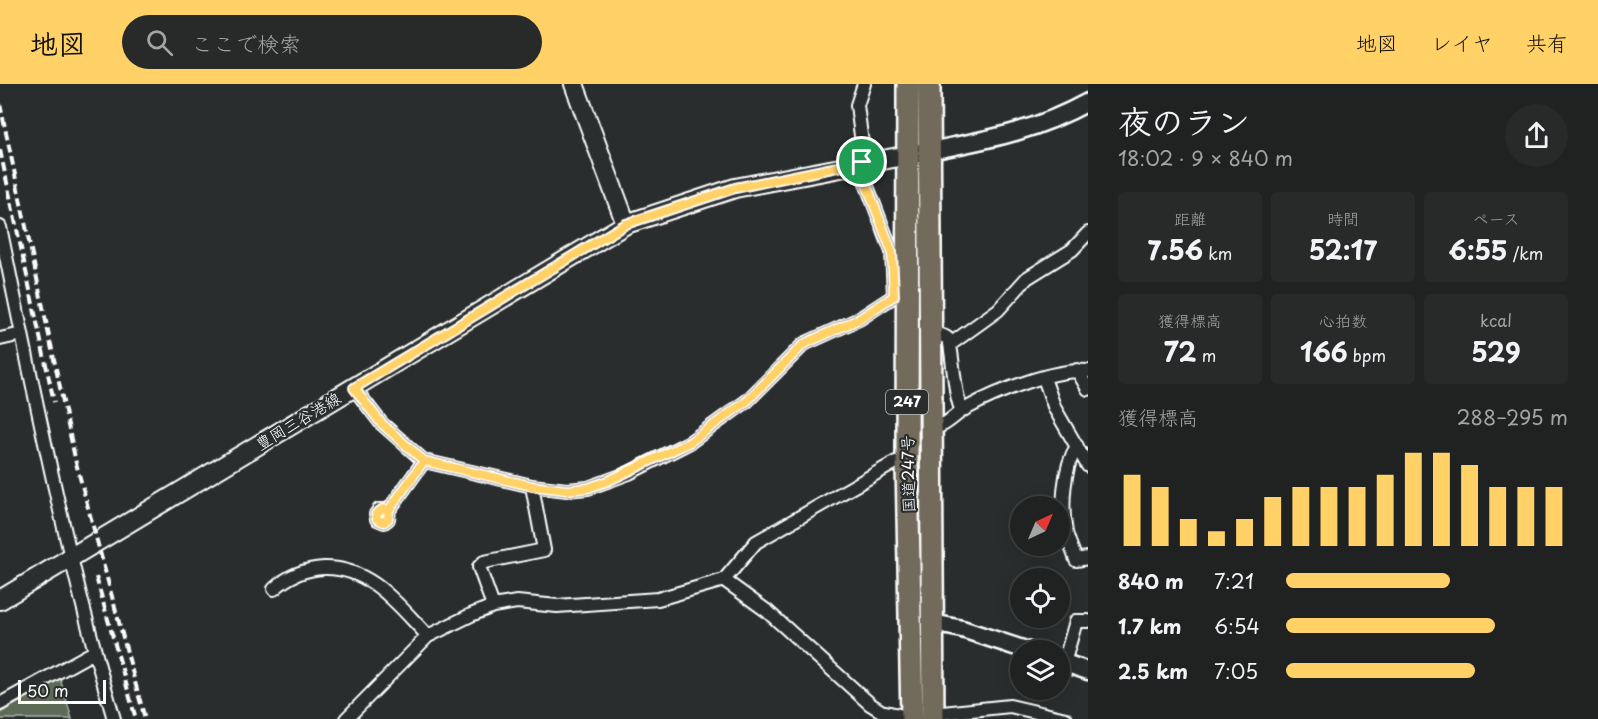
<!DOCTYPE html>
<html lang="ja">
<head>
<meta charset="utf-8">
<style>
  :root { --surface:#202222; --page:#282a2a; --text:#f1f3f6; --muted:#a2a4a5; --line:#3d3f40; --accent:#ffd166 }
  body { margin:0; font-family:"Playpen Sans","Klee One",sans-serif; background:var(--page); color:var(--text); height:100vh; display:flex; flex-direction:column; font-size:22px; white-space:nowrap }
  * { box-sizing:border-box; margin:0 }
  p { font-size:20px; color:var(--muted) }
  .icon { flex:none; width:33px; height:33px; fill:none; stroke:currentColor; stroke-width:2; stroke-linecap:round; stroke-linejoin:round }
  .map { position:relative; flex:1; overflow:hidden }
  .details { display:flex; flex-direction:column; background:var(--surface); width:510px }
  .details>* { flex:none }
  .needle { width:39px; rotate:44deg }
  .tools { position:absolute; left:1010px; top:412px; display:grid; gap:12px }
  .tools a { display:grid; place-items:center; width:60px; height:60px; border-radius:50%; background:var(--surface); box-shadow:0 3px 15px #0003,0 0 0 2px var(--line); font-size:30px }
  .scale { position:absolute; left:18px; bottom:15px; width:88px; box-sizing:border-box; padding-left:6px; border:3px solid #fff; border-top:0; font-size:16px; line-height:21px; white-space:nowrap; color:#fff; -webkit-text-stroke:4px #2a2d2e; paint-order:stroke }
  .pin { position:absolute; display:grid; place-items:center; width:51px; height:51px; color:#fff; margin:-26px; border:3px solid #fff; border-radius:50%; box-shadow:0 2px 6px #0007 }
  .round { display:grid; place-items:center; flex:none; width:63px; height:63px; border-radius:32px; background:var(--page) }
  .overview { display:flex; align-items:center; justify-content:space-between; height:102px; padding:0 30px }
  h1 { font-size:33px; font-weight:700; line-height:45px }
  .stats { display:grid; grid-template-columns:repeat(3,1fr); gap:9px; height:102px; padding:6px 30px }
  .stats div { display:grid; align-content:center; border-radius:6px; background:var(--page); text-align:center }
  .stats b { font-size:26px; font-weight:700 }
  .stats small { font-size:16px; font-weight:400 }
  .stats p { font-size:16px }
  .chart { height:168px; padding:12px 30px }
  .chart p { display:flex; justify-content:space-between }
  .chart svg { width:100%; height:108px; margin-top:6px; stroke:var(--accent); stroke-width:6 }
  ul { padding:0 30px; list-style:none; font-size:20px }
  li { display:grid; grid-template-columns:96px 72px 1fr; align-items:center; height:45px }
  li i { height:15px; border-radius:8px; background:var(--accent) }
  header { display:flex; align-items:center; gap:36px; box-sizing:border-box; height:84px; padding:0 30px; background:var(--accent); color:#111 }
  header strong { font-size:28px }
  nav { display:flex; gap:33px; margin-inline-start:auto; font-size:21px }
  .search { width:420px; height:54px; background:var(--page); display:flex; align-items:center; gap:15px; box-sizing:border-box; padding:0 21px; border-radius:33px; color:var(--muted); font-size:22px }
  main { display:flex; flex:1; min-height:0 }
  .map>svg:first-child { display:block }
  .green { fill:#5d6b54; stroke:#aeb5aa; stroke-width:1.5 }
  .lines { fill:none; stroke-linecap:round; stroke-linejoin:round }
  .minor-casing { stroke:#fff; stroke-width:16 }
  .tertiary-casing { stroke:#fff; stroke-width:21 }
  .secondary-casing { stroke:#fff; stroke-width:22 }
  .trunk-casing { stroke:#fff; stroke-width:26 }
  .minor { stroke:#2a2d2e; stroke-width:12 }
  .tertiary { stroke:#2a2d2e; stroke-width:16 }
  .secondary { stroke:#2a2d2e; stroke-width:18 }
  .trunk { stroke:#726b5a; stroke-width:21 }
  .rail { stroke:#fff; stroke-width:4; stroke-dasharray:9 4.5; stroke-linecap:butt }
  .route-casing { stroke:#fff; stroke-width:12 }
  .route { stroke:#ffd166; stroke-width:8 }
  .labels { text-anchor:middle; stroke-width:4.5; stroke-linejoin:round; paint-order:stroke }
  .shield { fill:#2a2d2e; stroke:#bfc0c0; stroke-width:1.5 }
  .shield-label { font-size:15px; font-weight:bold; fill:#fff }
  .street-label { font-size:16px; fill:#fff; stroke:#2a2d2e }
</style>
</head>
<body>
<header>
<strong>地図</strong>
<div class="search"><svg class="icon" aria-label="search" viewBox="0 0 24 24"><circle cx="10" cy="10" r="6"/><path d="M15 15l6 6"/></svg>ここで検索</div>
<nav><a>地図</a><a>レイヤ</a><a>共有</a></nav>
</header>
<main>
<div class="map">
<svg width="1088" height="635" viewBox="0 0 1088 635">
  <rect width="100%" height="100%" fill="#2a2d2e"/>
  <filter id="ink" filterUnits="userSpaceOnUse"><feTurbulence type="fractalNoise" baseFrequency=".0167" numOctaves="2"/><feDisplacementMap in="SourceGraphic" scale="12" xChannelSelector="R" yChannelSelector="G"/><feConvolveMatrix kernelMatrix="1 2 1 2 8 2 1 2 1" color-interpolation-filters="sRGB"/></filter>
  <g filter="url(#ink)">
    <path class="green" d="M60,594L72,635H0V629Z"/>
    <g class="lines">
      <g class="minor-casing">
        <path id="minor" d="M864,0L857,21L863,67L862,78L864,94L892,168L894,212
          M0,143C34,308 66,473 114,635
          M929,248C934,249 943,251 947,254C953,258 953,311 962,327
          M0,255L22,250
          M952,259L998,226L1027,194L1072,166L1088,149
          M1077,286L1088,305
          M1044,294L1055,325L1088,382
          M354,304L381,339L424,377L532,402L567,406L588,404L629,389L690,358L747,317L804,260L859,235L908,203
          M931,345C949,341 952,332 967,324C998,307 1053,285 1088,287
          M1077,362C1063,384 1061,423 1066,448C1068,457 1073,467 1076,476L1088,474
          M389,426H379L376,430L377,435L384,438L388,435L389,426L424,377
          M724,496L767,527L870,620L881,627L912,634
          M274,505C288,492 304,485 324,484C371,483 398,521 428,552
          M493,522L479,483L484,478L544,466L532,402
          M1064,579L1076,537H1088
          M0,620L94,568
          M933,630L1010,622L1066,635
          M346,635L428,552L471,531L493,522L517,518L557,522L658,515L724,496L756,458L896,378L907,380"/>
      </g>
      <g class="tertiary-casing">
        <path id="tertiary" d="M930,67C990,55 1033,48 1088,18
          M933,539L962,545L1029,567
          M1059,577L1088,587"/>
      </g>
      <g class="secondary-casing">
        <path id="secondary" d="M574,0L626,140
          M0,516L626,140L735,104L930,67"/>
      </g>
      <g class="trunk-casing">
        <path id="trunk" d="M908,0L907,380L912,635
          M929,0L933,635"/>
      </g>
      <use href="#minor" class="minor"/>
      <use href="#tertiary" class="tertiary"/>
      <use href="#secondary" class="secondary"/>
      <use href="#trunk" class="trunk"/>
      <path class="rail" d="M0,20L76,379L145,635
        M0,66L54,318
        M96,493L136,635"/>
    </g>
  </g>
  <g class="lines" filter="url(#ink)">
    <g class="route-casing">
      <path id="route" d="M862,78L735,104L626,140L354,304L381,339L424,377L389,426L388,435L384,438L377,435L376,430L383,425L389,426L424,377L532,402L567,406L588,404L608,397L690,358L747,317L804,260L859,235L894,212L892,168L864,94L862,78"/>
    </g>
    <use href="#route" class="route"/>
  </g>
  <g class="labels">
    <rect class="shield" x="886" y="306" width="42" height="24" rx="4.5"/>
    <g class="shield-label">
      <text x="907" y="323">247</text>
    </g>
    <g class="street-label">
      <text transform="translate(298 337) rotate(-31)" y="6">豊岡三谷港線</text>
      <text transform="translate(908 390) rotate(-91)" y="6">国道247号</text>
    </g>
  </g>
</svg>
<div class="tools">
<a><svg class="needle" viewBox="-14 -14 28 28"><path d="M0-13l5 13h-10z" fill="#e53935"/><path d="M0 13l5-13h-10z" fill="#a2a4a5"/></svg></a>
<a><svg class="icon" aria-label="locate" viewBox="0 0 24 24"><circle cx="12" cy="12" r="6"/><path d="M12 2v4M12 18v4M2 12h4M18 12h4"/></svg></a>
<a><svg class="icon" aria-label="layers" viewBox="0 0 24 24"><path d="M12 4l9 5-9 5-9-5zM3 14l9 5 9-5"/></svg></a>
</div>
<div class="scale">50 m</div>
<div class="pin" style="left:862px;top:78px;background:#1e9e55"><svg class="icon" aria-label="arrive" viewBox="0 0 24 24"><path d="M6 21V4h12l-3 4 3 4H6"/></svg></div>
</div>
<section class="details">
<div class="overview"><div><h1>夜のラン</h1><p>18:02 · 9 × 840 m</p></div><a class="round"><svg class="icon" aria-label="share" viewBox="0 0 24 24"><path d="M12 15V3M7 8l5-5 5 5M5 13v7h14v-7"/></svg></a></div>
<div class="stats">
<div><p>距離</p><b>7.56<small> km</small></b></div>
<div><p>時間</p><b>52:17</b></div>
<div><p>ペース</p><b>6:55<small> /km</small></b></div>
</div>
<div class="stats">
<div><p>獲得標高</p><b>72<small> m</small></b></div>
<div><p>心拍数</p><b>166<small> bpm</small></b></div>
<div><p>kcal</p><b>529</b></div>
</div>
<div class="chart"><p><span>獲得標高</span>288–295 m</p>
<svg viewBox="0 0 160 44" preserveAspectRatio="none"><path d="M5 44V15M15 44V20M25 44V33M35 44V38M45 44V33M55 44V24M65 44V20M75 44V20M85 44V20M95 44V15M105 44V6M115 44V6M125 44V11M135 44V20M145 44V20M155 44V20"/></svg>
</div>
<ul>
<li><b>840 m</b>7:21<i style="width:58%"></i></li>
<li><b>1.7 km</b>6:54<i style="width:74%"></i></li>
<li><b>2.5 km</b>7:05<i style="width:67%"></i></li>
</ul>
</section>
</main>
</body>
</html>
